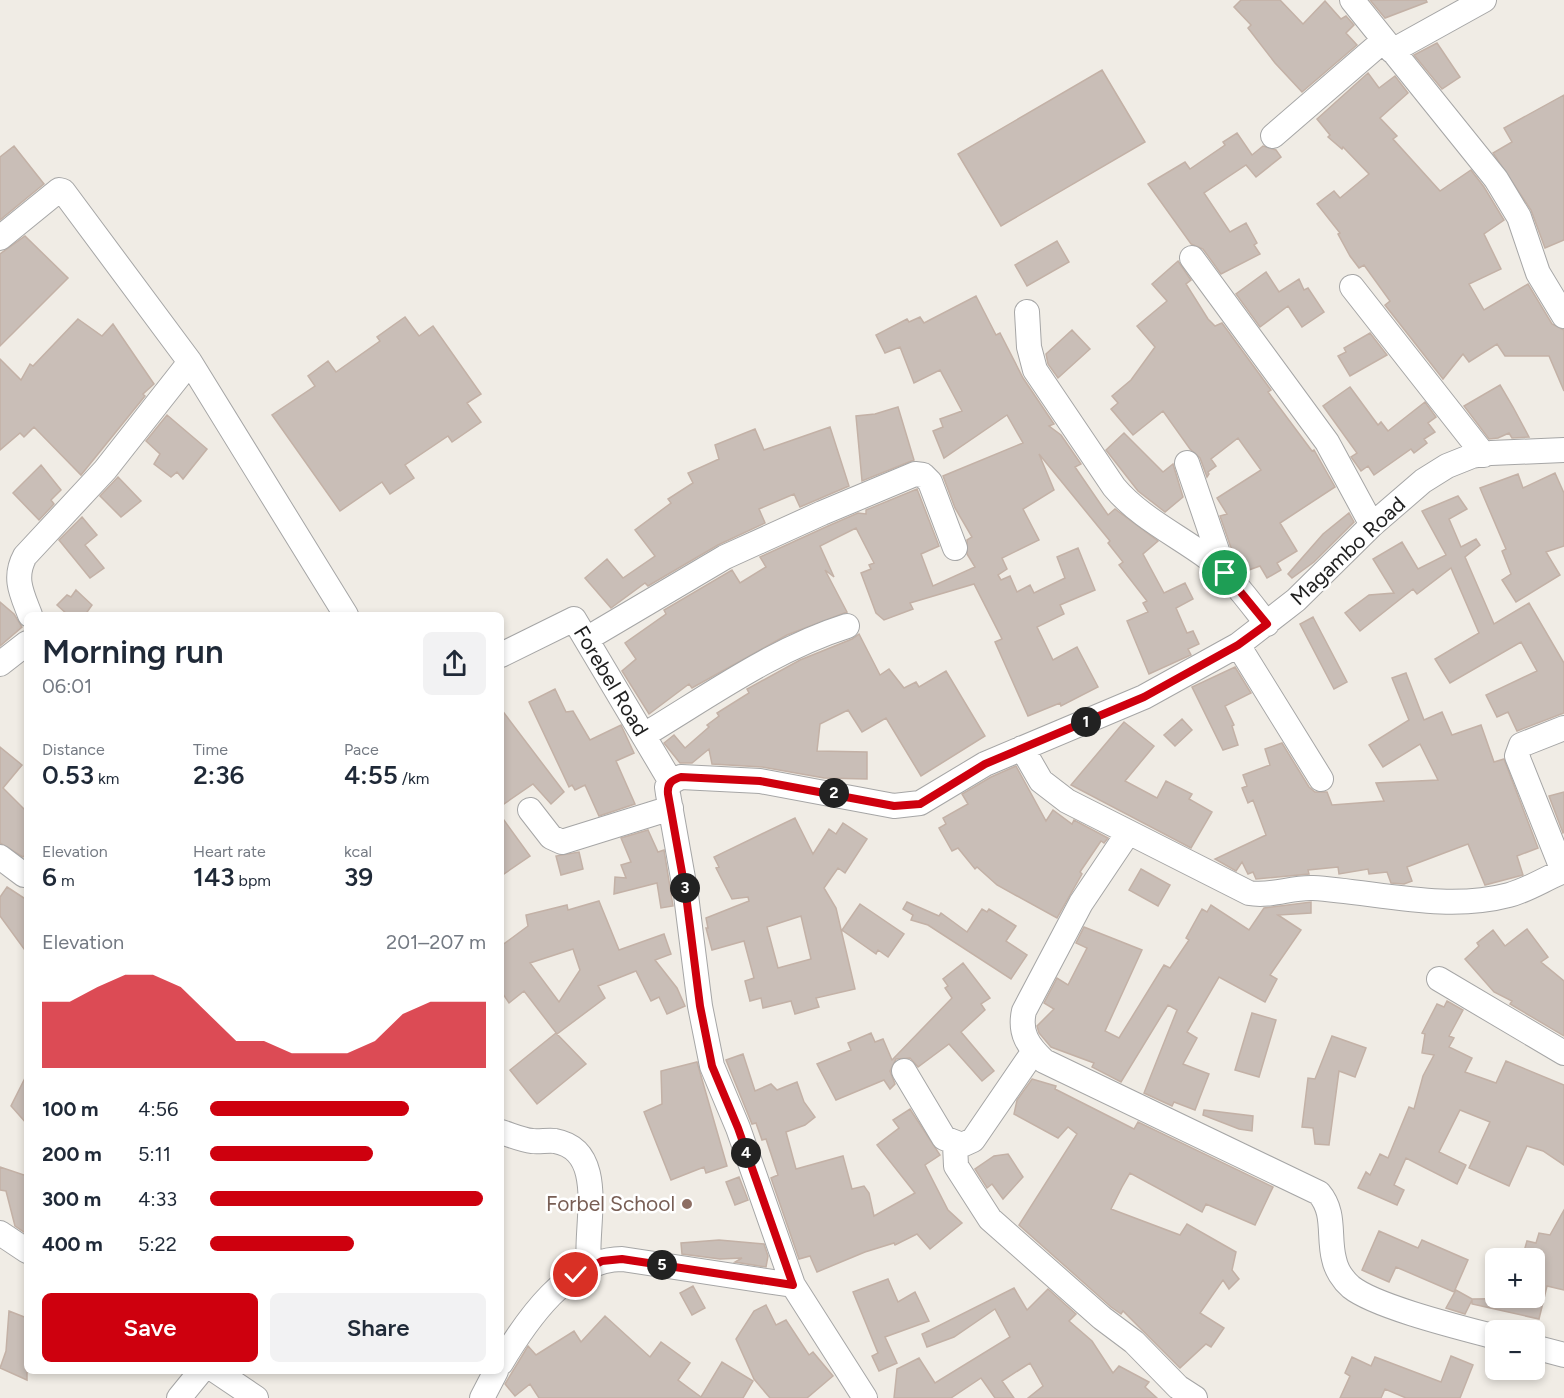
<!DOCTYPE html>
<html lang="en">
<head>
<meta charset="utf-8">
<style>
  :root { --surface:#fff; --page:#f2f2f3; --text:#1f2937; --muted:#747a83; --accent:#ce000e }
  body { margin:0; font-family:Figtree,sans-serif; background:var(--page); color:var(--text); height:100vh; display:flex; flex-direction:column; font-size:22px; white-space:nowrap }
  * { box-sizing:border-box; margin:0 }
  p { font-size:20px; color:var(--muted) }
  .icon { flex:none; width:33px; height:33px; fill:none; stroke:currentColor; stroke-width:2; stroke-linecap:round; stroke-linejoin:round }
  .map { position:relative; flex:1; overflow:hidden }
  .drawer { position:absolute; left:24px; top:612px; width:480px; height:762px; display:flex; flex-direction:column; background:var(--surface); border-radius:9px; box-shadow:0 3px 9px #0003 }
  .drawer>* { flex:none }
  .buttons { position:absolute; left:1485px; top:1248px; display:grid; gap:12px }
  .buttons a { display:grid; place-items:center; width:60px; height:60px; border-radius:9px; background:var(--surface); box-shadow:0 3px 9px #0003; font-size:30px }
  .pin { position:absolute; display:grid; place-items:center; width:51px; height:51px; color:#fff; margin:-26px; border:3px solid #fff; border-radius:50%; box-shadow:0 2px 6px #0007 }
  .km { position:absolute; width:30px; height:30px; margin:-15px; border-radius:50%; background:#222; color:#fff; font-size:16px; line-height:30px; text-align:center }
  .round { display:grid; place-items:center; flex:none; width:63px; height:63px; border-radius:9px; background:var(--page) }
  .overview { display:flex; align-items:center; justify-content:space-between; height:102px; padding:0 18px }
  h1 { font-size:33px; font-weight:600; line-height:45px }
  .figures { display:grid; grid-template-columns:repeat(3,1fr); gap:9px; height:102px; padding:6px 18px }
  .figures div { display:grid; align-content:center }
  .figures b { font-size:26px; font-weight:600 }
  .figures small { font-size:16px; font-weight:400 }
  .figures p { font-size:16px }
  .chart { height:168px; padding:12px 18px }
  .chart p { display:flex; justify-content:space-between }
  .chart svg { width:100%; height:108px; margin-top:6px; fill:var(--accent); opacity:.7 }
  .button { display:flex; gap:12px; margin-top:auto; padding:12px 18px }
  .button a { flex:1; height:69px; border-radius:9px; background:var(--accent); color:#fff; font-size:24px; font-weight:600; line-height:69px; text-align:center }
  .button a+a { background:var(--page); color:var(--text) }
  ul { padding:0 18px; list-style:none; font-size:20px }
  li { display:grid; grid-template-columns:96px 72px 1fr; align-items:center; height:45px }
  li i { height:15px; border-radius:8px; background:var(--accent) }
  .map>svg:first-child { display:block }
  .building { fill:#c9beb7; stroke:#c3b1a6; stroke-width:1.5; fill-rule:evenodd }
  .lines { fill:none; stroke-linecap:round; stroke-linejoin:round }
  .minor-casing { stroke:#a6a6a6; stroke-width:26 }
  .minor { stroke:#fff; stroke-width:24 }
  .route-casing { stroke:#fff; stroke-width:12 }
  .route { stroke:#ce000e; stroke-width:8 }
  .education-dot { fill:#8d6e63; stroke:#fff; stroke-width:2 }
  .labels { text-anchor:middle; stroke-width:5; stroke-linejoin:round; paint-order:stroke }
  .street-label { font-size:21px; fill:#1f1f1f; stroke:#fff }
  .education-label { font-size:21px; fill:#785e54; stroke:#fff; text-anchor:end }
</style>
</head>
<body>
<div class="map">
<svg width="1564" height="1398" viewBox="0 0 1564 1398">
  <rect width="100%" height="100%" fill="#f0ece5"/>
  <path class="building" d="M1241,0H1280L1303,24L1325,1L1341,19L1346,16L1354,25L1346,33L1357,45L1302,92L1275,63L1248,28L1251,25L1234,7Z
    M1370,0H1426L1427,2L1385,18Z
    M1437,43L1460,77L1442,89L1414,55Z
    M1102,70L1145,142L1001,226L958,154Z
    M1368,73L1379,88L1395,76L1408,93L1380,118L1397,136L1393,139L1440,191L1471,170L1484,187L1504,220L1484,234L1501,269L1469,284L1484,310L1528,284L1552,324L1564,330V391L1549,356H1505L1497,344L1469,362L1463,354L1443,379L1385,305L1390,301L1364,265L1359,268L1350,256L1338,234L1340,233L1317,204L1334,191L1340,198L1369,174L1343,147L1342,149L1328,137L1330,135L1317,119Z
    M1564,95V240L1545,248L1531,210L1493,153L1512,142L1504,128Z
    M1237,133L1252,155L1263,146L1276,150L1281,157L1256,177L1246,165L1204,193L1230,232L1246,223L1257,243L1254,245L1260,254L1221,274L1203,249L1191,244L1148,184L1185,162L1190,169L1225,145L1223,142Z
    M14,146L44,184L0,220V157Z
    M25,236L68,278L0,346V254Z
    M1057,241L1069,262L1027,286L1015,265Z
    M1178,261L1191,280L1186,284L1208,319L1215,326L1222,323L1271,390L1268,392L1312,451L1314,450L1335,487L1280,523L1297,551L1277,563L1281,570L1267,578L1260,566L1243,572L1237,565L1220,516L1227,514L1217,498L1261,470L1238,438L1211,459L1216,466L1208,472L1209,474L1207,477L1200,458L1190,449L1163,411L1133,435L1111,409L1118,403L1112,396L1131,380L1155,347L1137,326L1167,301L1152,284Z
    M1266,272L1279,292L1299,279L1304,290L1308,288L1324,312L1302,327L1288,306L1260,327L1236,294Z
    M976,296L996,335L1000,333L1023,378L1054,424L1049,426L1061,435L1081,464L1075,467L1108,515L1115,509L1158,541L1143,554L1164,593L1185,583L1193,599L1176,608L1187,633L1193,631L1199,644L1188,649L1191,655L1149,674L1127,621L1148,612L1143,603L1147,601L1119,565L1123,562L1108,543L1110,541L1039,454L1054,490L1023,509L1039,540L1002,558L1007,569L998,575L1001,580L1010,576L1017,592L1030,585L1034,593L1065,578L1057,557L1078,548L1095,590L1060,605L1064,614L1037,627L1053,660L1077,647L1098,687L1061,706L1060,703L1028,716L995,642L1002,639L974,584L910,603L913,609L884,620L876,613L861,573L871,569L869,565L874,563L856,528L820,546L834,577L825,570L847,612L787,635L692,688L689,684L649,714L622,671L636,659L625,643L666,614L664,610L732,570L740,583L766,567L760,557L828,526L858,513L866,514V510L917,489L939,546L921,554L933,586L975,567L967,554V540L972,537L955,508L943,476L1023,443L1007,415L944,458L933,431L943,427L940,419L962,411L940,370L914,383L900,347L885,353L876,335L907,319L909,322L920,317L924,323Z
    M405,317L419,336L433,326L481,394L467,403L481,422L452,442L448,436L405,465L414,478L390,494L382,482L340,511L272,415L315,386L308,376L328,361L336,372L380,341L377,337Z
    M78,319L102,336L113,324L154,384L143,394L145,396L81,475L34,427L24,437L20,433L0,450V359L21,380L30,364L33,366Z
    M1072,330L1090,349L1058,378L1048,364L1046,354Z
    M1370,333L1387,355L1350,376L1338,356L1346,352L1344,348Z
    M1500,385L1513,407L1529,437L1512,438L1509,433L1498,438L1489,439L1464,406Z
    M1350,387L1378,425L1381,422L1388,431L1425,402L1436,417L1428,423L1435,432L1424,439L1427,443L1414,453L1411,449L1374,475L1368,466L1361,471L1351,457L1357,453L1323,406Z
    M898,407L914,460L862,481L856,416L875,414Z
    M167,415L207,449L183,479L177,472L171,477L154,464L160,454L146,441Z
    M830,427L849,486L800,507L794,494L759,509L765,523L718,545L648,586L645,583L611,608L585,578L607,559L623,578L655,556L635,530L671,503L668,499L693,483L688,473L719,459L715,445L755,429L764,450Z
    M1124,433L1163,472L1173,464L1183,497L1165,512L1138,491L1106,450Z
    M41,465L61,490L51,500L54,504L39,520L13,493Z
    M1555,473L1564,493V546L1546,552L1560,575L1516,602L1502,580L1511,574L1502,551L1506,549L1480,488L1518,474L1523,488Z
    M118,477L141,501L121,517L100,496Z
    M1458,496L1467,509L1449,519L1461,547L1476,539L1480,545L1465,557L1494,624L1529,603L1564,663V713L1517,731L1508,712L1497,717L1486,695L1537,671L1521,642L1450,683L1435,659L1479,633L1451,568L1417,594L1413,589L1360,631L1345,613L1369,595L1394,593L1373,559L1402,542L1418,569L1446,555L1422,511Z
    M1349,513L1354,522L1314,562L1292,578L1288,574L1323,534Z
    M82,517L97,535L85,545L104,568L90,578L59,540Z
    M76,590L92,605L85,615H68L57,605L67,595L71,597Z
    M0,602L14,614L22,627L0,646Z
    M1313,617L1347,682L1334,689L1300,624Z
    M859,634L880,675L889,669L904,688L916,682L919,687L946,671L985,736L921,776L886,718L862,732L848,710L820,724L817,751L867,752V779L824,778L762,767L712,764L709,749L692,763H680L664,743L674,735L685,748L709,727L707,725L719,716L717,713L749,693L747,689L800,660L852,639Z
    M1235,667L1251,693L1225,706L1234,725L1232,726L1238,745L1223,750L1192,687Z
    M1406,673L1424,720L1442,712L1452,735L1481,725L1494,762L1504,759L1538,848L1517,856L1523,875L1485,885L1468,844L1407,867L1412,881L1404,884L1391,883L1387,872L1369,874L1368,869L1339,874L1338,867L1308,870L1309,874L1256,879L1253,872L1248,874L1242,862L1236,871L1215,859L1266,835L1253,800L1248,803L1242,788L1247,786L1243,775L1270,765L1265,749L1282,743L1309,787L1315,792H1327L1332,805L1384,801L1376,783L1438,780L1420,744L1383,767L1369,745L1409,720L1392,678Z
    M555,689L566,712L573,711L590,740L621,725L634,753L616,761L635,804L599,816L585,785L575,790L572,785L569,787L529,702Z
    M501,709L564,792L551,804L533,784L501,806Z
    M1182,719L1192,730L1175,746L1164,735Z
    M1124,722L1154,746L1125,781L1157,798L1166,781L1192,794L1189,799L1212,812L1191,848L1071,785Z
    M0,747L22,765L3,788L27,812V853L23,857L0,843Z
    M1016,766L1046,821L1053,810L1072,824L1074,820L1108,838L1104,843L1101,841L1080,872L1082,874L1057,918L997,885L977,867L975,869L958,848L952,851L939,828L946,824L943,818L968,804L962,794L991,777Z
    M1564,792V832L1563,833L1549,796Z
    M501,816L530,856L501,876Z
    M795,818L813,854L829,829L836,834L843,823L867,839L845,873L838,868L824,888L836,908L855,989L816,998L819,1007L795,1014L791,1001L763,1008L761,998L750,1001L745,981L754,978L744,941L712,950L706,928H708L706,918L749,901L748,897L732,899L716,868L719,867L714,857ZM801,916L811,959L778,968L767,927Z
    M648,830L658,852L664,850L673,906L661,908L657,883L614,894L615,877L626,878L621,865L631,862L621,838Z
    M579,852L583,869L561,875L556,856Z
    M1141,869L1170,885L1158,906L1129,890Z
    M7,887L27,900V953L0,916V897Z
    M599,901L619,950L664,934L671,954L655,960L677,988L685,1006L667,1014L659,997L651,1001L636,971L598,986L605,998L557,1034L524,991L509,1003L501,991V946L528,926L526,915L567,905L568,910ZM573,949L580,970L559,1002L530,963Z
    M907,902L939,916L941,913L967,932L982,909L987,912L989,909L1016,926L1006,941L1027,955L1011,979L928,925L911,920L913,915L903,909Z
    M1311,902V913L1278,915L1301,930L1270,975L1277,979L1265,1002L1219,977L1187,1032L1197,1038L1183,1064L1209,1074L1195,1110L1174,1102L1172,1106L1144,1093L1177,1010L1168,1005L1121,1082L1092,1067L1094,1063L1051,1047L1039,1033L1037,1026L1054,1009L1044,1003L1057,978L1068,985L1087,948L1076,943L1084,927L1142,950L1105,1031L1119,1038L1164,965L1170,968L1189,940L1186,938L1202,909L1207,912L1211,905L1249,930L1264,908Z
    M860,904L904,934L888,957L878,950L876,954L842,930Z
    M1527,929L1548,957L1541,962L1564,981V1036L1510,1004L1512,1001L1494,992L1465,959L1479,946L1477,943L1493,930L1505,946Z
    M963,963L990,998L981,1004L985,1010L961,1032L994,1071L982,1081L949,1044L918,1067L910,1058L896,1059L890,1071L895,1084L890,1089L884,1080L836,1100L817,1064L851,1050L848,1043L871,1033L875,1042L883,1039L892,1060L952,998L945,988L948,986L943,979Z
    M1447,1001L1463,1010L1449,1036L1454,1038L1449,1047L1472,1058L1465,1072L1496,1083L1506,1061L1564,1085V1165L1543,1151L1527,1146L1509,1186L1469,1168L1490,1122L1460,1110L1439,1152L1466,1165L1457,1184L1406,1158L1394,1185L1404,1190L1397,1205L1358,1188L1366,1172L1370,1175L1380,1154L1388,1158L1409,1107L1414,1109L1423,1076L1434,1055L1422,1053L1425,1034L1422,1033L1437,1004L1444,1007Z
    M1252,1013L1276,1020L1259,1077L1235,1070Z
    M556,1033L586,1064L537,1104L510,1070Z
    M1332,1036L1366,1048L1355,1077L1339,1071L1329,1145L1315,1144L1313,1128L1302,1127L1308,1078L1315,1079Z
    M743,1054L755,1091L771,1084L777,1090L797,1082L804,1102L815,1117L805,1125L786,1132L796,1169L843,1156L852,1189L864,1186L869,1193L874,1216L915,1193L877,1145L899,1128L893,1120L910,1109L940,1155L925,1165L948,1210L962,1223L930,1249L917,1234L895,1245L894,1243L865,1252L817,1272L810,1256L799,1259L771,1178L778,1175L766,1139L762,1140L756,1123L752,1124L726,1060Z
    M697,1062L727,1166L706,1173L704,1167L671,1180L644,1112L662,1104L661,1071Z
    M27,1074V1124L11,1106Z
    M1032,1079L1056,1086L1055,1089L1134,1129L1138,1122L1273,1187L1255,1225L1206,1204L1202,1212L1130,1173L1122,1187L1111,1209L1180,1235L1187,1224L1236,1252L1232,1270L1239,1279L1229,1289L1223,1280L1200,1313L1224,1328L1211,1347L1206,1344L1180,1368L1123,1311L1121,1314L1111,1307L1019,1225L1077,1134L1068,1127L1058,1138L1014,1114L1017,1100Z
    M1204,1110L1253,1116L1252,1131L1239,1129L1203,1115Z
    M1008,1154L1023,1177L1003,1199L992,1184L987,1188L975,1169L994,1156Z
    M0,1167L27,1176V1234L15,1226L6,1191L0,1190Z
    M739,1177L748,1200L735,1205L726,1182Z
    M1564,1210V1290L1547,1286L1539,1319L1472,1304V1300L1465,1314L1446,1308L1456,1290L1472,1299L1534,1298V1258H1522L1527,1241L1536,1243L1539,1233L1550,1235Z
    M1379,1231L1418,1248L1422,1240L1468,1260L1454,1292L1396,1267L1389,1282L1362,1270Z
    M719,1240L764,1244L768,1256L766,1267L735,1262L742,1258L720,1259L682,1254L681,1243Z
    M888,1279L898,1302L915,1292L929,1321L885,1337L897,1363L879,1371L872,1356L878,1353L853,1292Z
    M693,1286L705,1308L692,1315L680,1293Z
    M1014,1288L1027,1310L1048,1289L1076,1314L1069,1321L1092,1341L1113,1373L1119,1366L1149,1382L1145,1387L1157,1398H1028L1043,1386L1030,1363L1002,1381L1014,1398H995L981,1378L951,1398H894L897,1369L919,1358L935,1383L1010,1337L995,1309L954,1337L927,1347L922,1334Z
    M766,1305L776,1325L786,1320L809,1355L813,1352L833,1376L807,1398H770L754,1379L736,1339L754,1311Z
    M9,1311L27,1318V1380L0,1368L6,1351Z
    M605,1316L650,1357L661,1342L690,1363L678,1380L701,1397L722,1362L753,1381L743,1398H539L530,1384L515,1396L505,1384L528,1346L536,1355L574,1331L581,1342Z
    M1451,1356L1473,1365L1460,1398H1406L1385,1389L1381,1398H1340L1350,1376L1345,1373L1352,1357L1371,1366L1375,1357L1441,1382Z"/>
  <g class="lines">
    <g class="minor-casing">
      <path id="minor" d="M1352,0L1496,179L1519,217L1538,273L1564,316
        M1392,51L1484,0
        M1273,136L1383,41
        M0,238L59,190L63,191L190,362L105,470L25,556C13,578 22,594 30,615
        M1192,258L1327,442L1372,525
        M1352,287L1484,455
        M1027,312L1029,347L1035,370L1114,487C1139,517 1177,535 1208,558C1231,576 1249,601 1267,624
        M190,362L346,615
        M1187,463L1224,571
        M588,638L725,557L822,513L915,474L923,475L930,482L955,548
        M1238,645L1321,779
        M501,655L574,619L671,782
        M0,664L27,643
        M644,735C709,696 774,649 847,626
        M1022,748L1041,781L1067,801L1249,893C1271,897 1291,887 1313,888C1377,892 1445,912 1509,895C1528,890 1546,878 1564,871
        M671,782L681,777L760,781L894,806L920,803L985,764L1144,697L1238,645L1296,600L1372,525L1423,481L1447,466L1472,456L1491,453L1564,450
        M671,782L667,787L668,794L686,895L700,1006L712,1066L738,1128L793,1285L865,1398
        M530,810L551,837L562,842L671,808
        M1128,833L1081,903L1024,1011C1019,1033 1028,1046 1044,1061L1319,1193C1336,1213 1328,1236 1334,1259C1336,1269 1343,1280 1351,1287C1376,1307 1462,1328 1496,1337
        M0,857L24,875
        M1563,871L1517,756L1521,745L1564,728
        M1439,979L1564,1053
        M904,1071L944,1138L962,1145L973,1140L1034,1051
        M501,1132C511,1135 522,1140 532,1141C539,1142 548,1140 555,1141C609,1151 584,1227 589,1266
        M955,1144L956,1166L990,1219L1102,1318L1134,1342L1178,1387L1195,1398
        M0,1233L27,1251
        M1534,1347L1564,1355
        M501,1363C526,1321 568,1259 622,1259L793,1285
        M216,1371L256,1398
        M179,1398L201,1371
        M482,1398L496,1371"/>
    </g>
    <use href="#minor" class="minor"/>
  </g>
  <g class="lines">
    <g class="route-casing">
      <path id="route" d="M576,1275L602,1261L622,1259L793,1285L738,1128L712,1066L700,1006L686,895L668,794C667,784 671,780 681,777L760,781L894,806L920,804L985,764L1144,697L1238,645L1267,624L1225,573"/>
    </g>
    <use href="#route" class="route"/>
  </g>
  <circle class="education-dot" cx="687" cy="1204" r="6"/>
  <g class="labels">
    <g class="street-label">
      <text transform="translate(1348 551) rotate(-43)" y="7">Magambo Road</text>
      <text transform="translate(611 681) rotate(59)" y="7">Forebel Road</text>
    </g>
    <g class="education-label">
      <text x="675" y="1211">Forbel School</text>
    </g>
  </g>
</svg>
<div class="buttons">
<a>+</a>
<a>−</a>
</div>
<div class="pin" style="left:1225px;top:573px;background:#1e9e55"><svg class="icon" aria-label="arrive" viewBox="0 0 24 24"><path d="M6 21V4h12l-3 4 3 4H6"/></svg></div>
<div class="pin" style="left:576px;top:1275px;background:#d93025"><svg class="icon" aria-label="check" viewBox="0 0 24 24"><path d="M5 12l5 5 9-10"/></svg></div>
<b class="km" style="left:1086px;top:722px">1</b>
<b class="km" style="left:834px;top:793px">2</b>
<b class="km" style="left:685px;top:888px">3</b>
<b class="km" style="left:746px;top:1153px">4</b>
<b class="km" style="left:662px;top:1265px">5</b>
<section class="drawer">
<div class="overview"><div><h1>Morning run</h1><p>06:01</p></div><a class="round"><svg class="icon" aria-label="share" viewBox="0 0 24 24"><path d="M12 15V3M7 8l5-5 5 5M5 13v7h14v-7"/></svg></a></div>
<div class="figures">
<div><p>Distance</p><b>0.53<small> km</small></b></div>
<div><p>Time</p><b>2:36</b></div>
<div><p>Pace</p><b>4:55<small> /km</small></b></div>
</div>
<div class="figures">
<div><p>Elevation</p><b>6<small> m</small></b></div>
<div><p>Heart rate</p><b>143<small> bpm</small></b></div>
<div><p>kcal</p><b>39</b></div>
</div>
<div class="chart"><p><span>Elevation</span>201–207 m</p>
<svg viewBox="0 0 160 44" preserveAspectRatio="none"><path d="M0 44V17L10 17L20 11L30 6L40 6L50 11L60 22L70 33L80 33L90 38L100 38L110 38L120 33L130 22L140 17L150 17L160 17V44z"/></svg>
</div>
<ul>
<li><b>100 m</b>4:56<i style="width:72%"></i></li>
<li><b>200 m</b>5:11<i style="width:59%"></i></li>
<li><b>300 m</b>4:33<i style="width:99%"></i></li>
<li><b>400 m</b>5:22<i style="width:52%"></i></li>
</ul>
<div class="button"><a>Save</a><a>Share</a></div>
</section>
</div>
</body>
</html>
